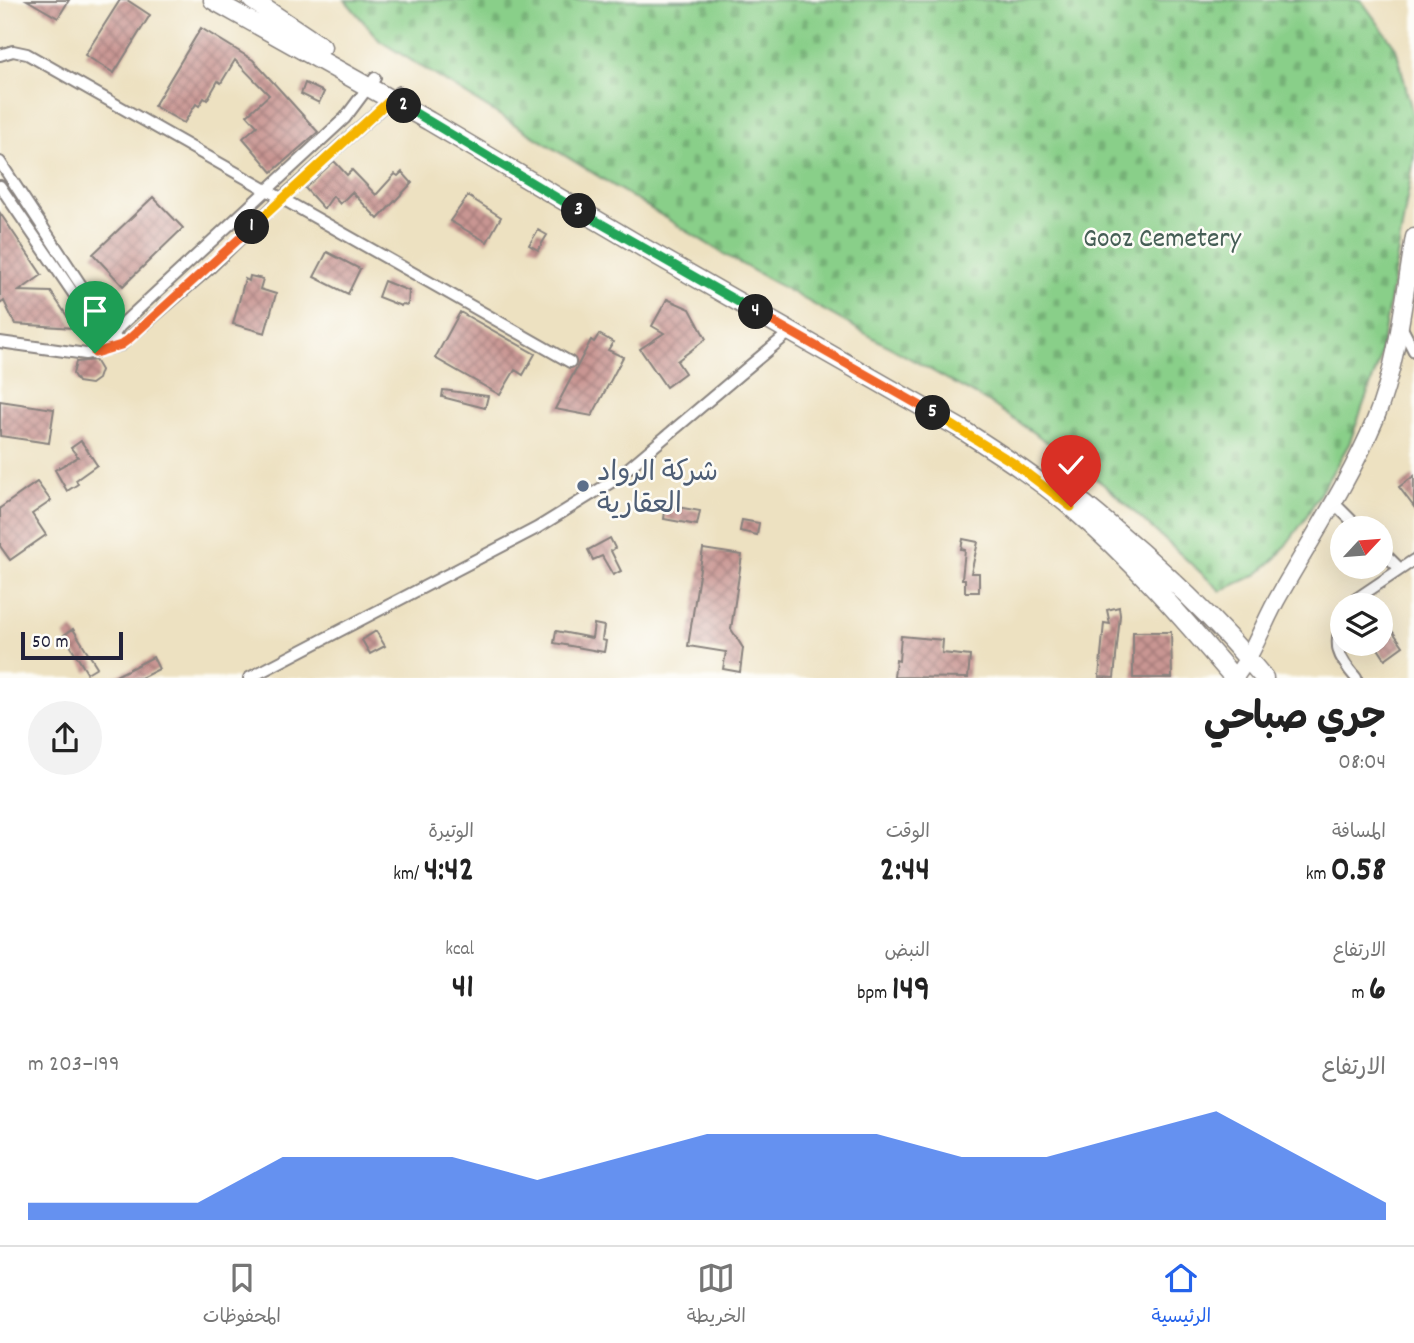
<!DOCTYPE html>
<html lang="ar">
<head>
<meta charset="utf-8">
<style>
  :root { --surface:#fff; --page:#f2f2f2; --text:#222; --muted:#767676; --line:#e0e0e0; --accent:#2563eb }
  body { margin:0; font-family:Dekko,"Playpen Sans Arabic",sans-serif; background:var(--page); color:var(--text); direction:rtl; height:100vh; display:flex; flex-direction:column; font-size:26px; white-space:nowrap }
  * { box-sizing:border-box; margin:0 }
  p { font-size:23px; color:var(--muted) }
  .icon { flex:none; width:38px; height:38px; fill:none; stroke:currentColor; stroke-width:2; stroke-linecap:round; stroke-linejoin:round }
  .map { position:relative; height:678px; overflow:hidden; direction:ltr }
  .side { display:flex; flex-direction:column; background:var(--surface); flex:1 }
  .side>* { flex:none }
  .needle { width:46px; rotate:64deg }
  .tools { position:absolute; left:1330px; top:516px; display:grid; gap:14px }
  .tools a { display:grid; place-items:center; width:63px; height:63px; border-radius:50%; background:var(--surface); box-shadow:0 7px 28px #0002; font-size:35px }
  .scale { position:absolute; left:21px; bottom:18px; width:102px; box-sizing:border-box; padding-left:7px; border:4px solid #22223b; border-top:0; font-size:19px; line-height:24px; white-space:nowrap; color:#22223b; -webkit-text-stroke:5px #fdfcf7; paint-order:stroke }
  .pin { position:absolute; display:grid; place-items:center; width:60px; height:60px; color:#fff; margin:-72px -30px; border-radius:50% 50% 50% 0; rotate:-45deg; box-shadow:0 0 7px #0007 }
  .pin .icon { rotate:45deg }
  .km { position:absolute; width:35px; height:35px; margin:-18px; border-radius:50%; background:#222; color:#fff; font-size:19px; line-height:35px; text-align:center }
  .round { display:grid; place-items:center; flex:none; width:74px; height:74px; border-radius:37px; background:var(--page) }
  .head { display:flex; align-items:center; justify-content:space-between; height:119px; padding:0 28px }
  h1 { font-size:38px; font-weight:700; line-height:52px }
  .metrics { display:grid; grid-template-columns:repeat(3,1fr); gap:10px; height:119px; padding:7px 28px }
  .metrics div { display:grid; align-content:center }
  .metrics b { font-size:35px; font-weight:700 }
  .metrics small { font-size:19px; font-weight:400 }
  .metrics p { font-size:19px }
  .chart { height:196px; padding:14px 28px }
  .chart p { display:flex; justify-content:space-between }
  .chart svg { width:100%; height:126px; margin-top:7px; fill:var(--accent); opacity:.7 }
  .tab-bar { display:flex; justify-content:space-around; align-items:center; height:98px; border-top:2px solid var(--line); background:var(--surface); font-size:19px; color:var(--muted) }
  .tab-bar a { display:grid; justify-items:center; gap:4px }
  .tab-bar .on { color:var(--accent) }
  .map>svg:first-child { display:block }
  .cemetery { fill:url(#cemetery-stones); stroke:#567862; stroke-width:2 }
  .building { fill:url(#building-cross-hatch) }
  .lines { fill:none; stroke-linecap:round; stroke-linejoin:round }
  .street-casing { stroke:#88827e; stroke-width:14 }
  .secondary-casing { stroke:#88827e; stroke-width:19 }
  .primary-casing { stroke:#88827e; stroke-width:21 }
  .street { stroke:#fff; stroke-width:10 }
  .secondary { stroke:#fff; stroke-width:16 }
  .primary { stroke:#fff; stroke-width:18 }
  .split-1-casing { stroke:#fff; stroke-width:14 }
  .split-2-casing { stroke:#fff; stroke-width:14 }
  .split-3-casing { stroke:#fff; stroke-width:14 }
  .split-4-casing { stroke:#fff; stroke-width:14 }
  .split-5-casing { stroke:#fff; stroke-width:14 }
  .split-6-casing { stroke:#fff; stroke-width:14 }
  .split-1 { stroke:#f0652b; stroke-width:9 }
  .split-2 { stroke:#f5b400; stroke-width:9 }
  .split-3 { stroke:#22a559; stroke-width:9 }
  .split-4 { stroke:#22a559; stroke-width:9 }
  .split-5 { stroke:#f0652b; stroke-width:9 }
  .split-6 { stroke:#f5b400; stroke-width:9 }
  .service-dot { fill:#5c6f8a; stroke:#fdfcf7; stroke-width:2.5 }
  .labels { text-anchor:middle; stroke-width:5; stroke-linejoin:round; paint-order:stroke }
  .park-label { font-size:28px; fill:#465f56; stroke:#fdfcf7 }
  .service-label { font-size:28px; fill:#4e5e75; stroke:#fdfcf7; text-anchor:start }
</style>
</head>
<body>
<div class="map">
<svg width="1414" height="678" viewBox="0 0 1414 678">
  <defs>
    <pattern id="cemetery-stones" width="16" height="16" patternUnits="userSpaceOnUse" patternTransform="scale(1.75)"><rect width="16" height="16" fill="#89cf89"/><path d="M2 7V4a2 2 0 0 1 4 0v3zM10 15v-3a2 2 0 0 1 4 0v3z" fill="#76b177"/></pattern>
    <pattern id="building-cross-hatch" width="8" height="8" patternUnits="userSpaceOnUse" patternTransform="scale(1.75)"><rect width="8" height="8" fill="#c99693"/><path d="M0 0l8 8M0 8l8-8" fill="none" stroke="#a37a79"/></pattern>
  </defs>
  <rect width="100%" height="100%" fill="#fdfcf7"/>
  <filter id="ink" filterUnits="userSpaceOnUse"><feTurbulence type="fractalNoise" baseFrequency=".0143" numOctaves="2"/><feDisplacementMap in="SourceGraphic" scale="14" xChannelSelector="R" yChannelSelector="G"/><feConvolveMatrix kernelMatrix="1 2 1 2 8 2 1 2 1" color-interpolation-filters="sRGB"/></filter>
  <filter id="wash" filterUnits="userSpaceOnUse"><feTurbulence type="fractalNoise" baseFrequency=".00686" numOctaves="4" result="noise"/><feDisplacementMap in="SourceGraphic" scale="28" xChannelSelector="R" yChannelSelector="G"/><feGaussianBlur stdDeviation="1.57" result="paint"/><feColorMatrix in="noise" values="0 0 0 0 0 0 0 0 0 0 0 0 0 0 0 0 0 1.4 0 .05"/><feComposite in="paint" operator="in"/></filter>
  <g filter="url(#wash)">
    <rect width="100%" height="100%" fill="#ede1c1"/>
    <path class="cemetery" d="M345,0H1361L1396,48L1414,119V158L1379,362L1349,444L1303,522L1277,557L1258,574L1221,591L1108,488L1060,451L993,405L727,256L380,41Z"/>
    <g id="blocks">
      <path class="building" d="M27,0H69L58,18Z
        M120,0H127L150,15L114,73L85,55Z
        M201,28L253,60L318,132L272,172L243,138L257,126L247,115L269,95L235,60L221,83L218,81L207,100L204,98L199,106L196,104L184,123L154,106Z
        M305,83L324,92L319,103L301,94Z
        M334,161L347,175L352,170L376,195L395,174L398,176L402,172L412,183L378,219L352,192L340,204L333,196L324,209L305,188Z
        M468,196L501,217L487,242L450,221Z
        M153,197L183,228L123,286L93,254Z
        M0,213L42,275L19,291L51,292L75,328L15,324L4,301L0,304Z
        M538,230L547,235L538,250L529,245Z
        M327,252L360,269L348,294L314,277Z
        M250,276L263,279L260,289L276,294L265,333L233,324L245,279L249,281Z
        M384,281L409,291L408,305L402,304L401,306L378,297Z
        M667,299L690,309L706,339L677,361L685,373L666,387L640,349L664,333L652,326Z
        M460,312L535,354L523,375L515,370L500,395L435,358Z
        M599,334L613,342L608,350L623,357L592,416L555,409L591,340L594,342Z
        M95,360L101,370L98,379L91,384L78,382L73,374L76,362Z
        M443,390L488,396L485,408L442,397Z
        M0,401L54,409L49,443L0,436Z
        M81,441L97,465L76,480L78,484L67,491L55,470L78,457L71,448Z
        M1414,476V507L1399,487Z
        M37,482L51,501L32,514L46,535L10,560L0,546V508Z
        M666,505L700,511L697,525L664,519Z
        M742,520L759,523L757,535L740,531Z
        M610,538L615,548L611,551L621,571L613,575L602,556L593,560L588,550Z
        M963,539L978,542L971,573H979V592H965V579H962L965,550L961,549Z
        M703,549L742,555L731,629L743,648L740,672L723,669L726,652L688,646Z
        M1119,607L1120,615L1114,678L1099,677L1104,623L1110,624L1107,610Z
        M594,624L604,626L602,640L606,641L604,652L554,643L556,631L592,638Z
        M1388,625L1403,646L1385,659L1375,644H1381V631Z
        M73,629L97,667L87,673L64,635Z
        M376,631L385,646L370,654L362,640Z
        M1133,632H1171L1172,678H1133Z
        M901,636L943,640L942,653L970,656L968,678L894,677L896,660L899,661Z
        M153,657L159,669L141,678H112Z"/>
    </g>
  </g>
  <g filter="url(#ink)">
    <use href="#blocks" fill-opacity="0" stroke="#88827e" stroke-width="2"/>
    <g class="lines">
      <g class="street-casing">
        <path id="street" d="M0,55L13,51L27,54L570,362
          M0,162L117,340
          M0,186L110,347
          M1401,326L1414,351
          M0,342L86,354L121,345L211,267L282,198L399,92
          M110,347L111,338L120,326L345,118L375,78
          M1334,503L1359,528
          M1381,550L1400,569
          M1352,606L1356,599L1414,560
          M1342,620C1333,647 1338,657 1356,678
          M249,678L537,528L613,481L791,331"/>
      </g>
      <g class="secondary-casing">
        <path id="secondary" d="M1234,678C1254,654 1264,621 1280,594C1313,536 1349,482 1375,420C1398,364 1404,296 1414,237"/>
      </g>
      <g class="primary-casing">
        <path id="primary" d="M213,0L429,121L644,248L961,429C999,453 1037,478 1071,507C1131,558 1183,618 1234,678
          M252,0L322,47
          M1084,504C1148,556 1212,614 1264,678"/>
      </g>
      <use href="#street" class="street"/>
      <use href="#secondary" class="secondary"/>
      <use href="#primary" class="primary"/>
    </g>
  </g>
  <g class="lines" filter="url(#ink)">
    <g class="split-1-casing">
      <path id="split-1" d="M95,353L121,345L129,339L252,227"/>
    </g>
    <g class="split-2-casing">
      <path id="split-2" d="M252,227L391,99L404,106"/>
    </g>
    <g class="split-3-casing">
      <path id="split-3" d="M404,106L579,211"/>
    </g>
    <g class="split-4-casing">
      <path id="split-4" d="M579,211L756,312"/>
    </g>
    <g class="split-5-casing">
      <path id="split-5" d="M756,312L933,413"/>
    </g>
    <g class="split-6-casing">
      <path id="split-6" d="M933,413L1012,462L1071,507"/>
    </g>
    <use href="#split-1" class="split-1"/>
    <use href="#split-2" class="split-2"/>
    <use href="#split-3" class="split-3"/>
    <use href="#split-4" class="split-4"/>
    <use href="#split-5" class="split-5"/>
    <use href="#split-6" class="split-6"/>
  </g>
  <circle class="service-dot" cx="583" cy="486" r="7"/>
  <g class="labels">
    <g class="park-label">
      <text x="1162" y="246">Gooz Cemetery</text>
    </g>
    <g class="service-label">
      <text x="597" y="480">شركة الرواد<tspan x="597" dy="32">العقارية</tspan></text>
    </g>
  </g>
</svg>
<div class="tools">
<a><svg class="needle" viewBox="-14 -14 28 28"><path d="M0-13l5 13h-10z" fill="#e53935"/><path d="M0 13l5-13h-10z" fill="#767676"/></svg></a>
<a><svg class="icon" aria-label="layers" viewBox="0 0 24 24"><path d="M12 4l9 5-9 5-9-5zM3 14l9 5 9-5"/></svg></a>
</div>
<div class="scale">50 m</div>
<div class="pin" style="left:95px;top:353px;background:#1e9e55"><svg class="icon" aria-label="arrive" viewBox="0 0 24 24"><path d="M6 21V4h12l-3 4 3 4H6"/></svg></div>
<div class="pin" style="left:1071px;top:507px;background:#d93025"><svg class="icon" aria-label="check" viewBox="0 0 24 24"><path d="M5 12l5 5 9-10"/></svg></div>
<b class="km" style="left:252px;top:227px">1</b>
<b class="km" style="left:404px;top:106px">2</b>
<b class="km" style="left:579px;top:211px">3</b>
<b class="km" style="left:756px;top:312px">4</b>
<b class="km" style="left:933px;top:413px">5</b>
</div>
<section class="side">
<div class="head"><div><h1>جري صباحي</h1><p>08:04</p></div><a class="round"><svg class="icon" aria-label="share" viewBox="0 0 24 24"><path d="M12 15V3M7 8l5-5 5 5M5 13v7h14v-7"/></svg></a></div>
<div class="metrics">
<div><p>المسافة</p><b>0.58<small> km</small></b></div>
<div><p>الوقت</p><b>2:44</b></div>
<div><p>الوتيرة</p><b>4:42<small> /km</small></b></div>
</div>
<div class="metrics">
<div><p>الارتفاع</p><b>6<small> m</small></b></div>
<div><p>النبض</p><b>149<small> bpm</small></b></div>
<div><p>kcal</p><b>41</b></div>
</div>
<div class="chart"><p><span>الارتفاع</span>199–203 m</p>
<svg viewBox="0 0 160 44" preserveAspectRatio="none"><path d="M0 44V38L10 38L20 38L30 22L40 22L50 22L60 30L70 22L80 14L90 14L100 14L110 22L120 22L130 14L140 6L150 22L160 38V44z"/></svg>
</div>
</section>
<nav class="tab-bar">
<a class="on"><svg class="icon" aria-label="home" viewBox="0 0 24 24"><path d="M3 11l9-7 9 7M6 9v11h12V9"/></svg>الرئيسية</a>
<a><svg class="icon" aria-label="map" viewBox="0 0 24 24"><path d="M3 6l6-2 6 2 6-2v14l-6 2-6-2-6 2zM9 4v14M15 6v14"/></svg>الخريطة</a>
<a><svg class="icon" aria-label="saved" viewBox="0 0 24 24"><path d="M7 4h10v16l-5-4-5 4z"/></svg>المحفوظات</a>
</nav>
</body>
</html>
